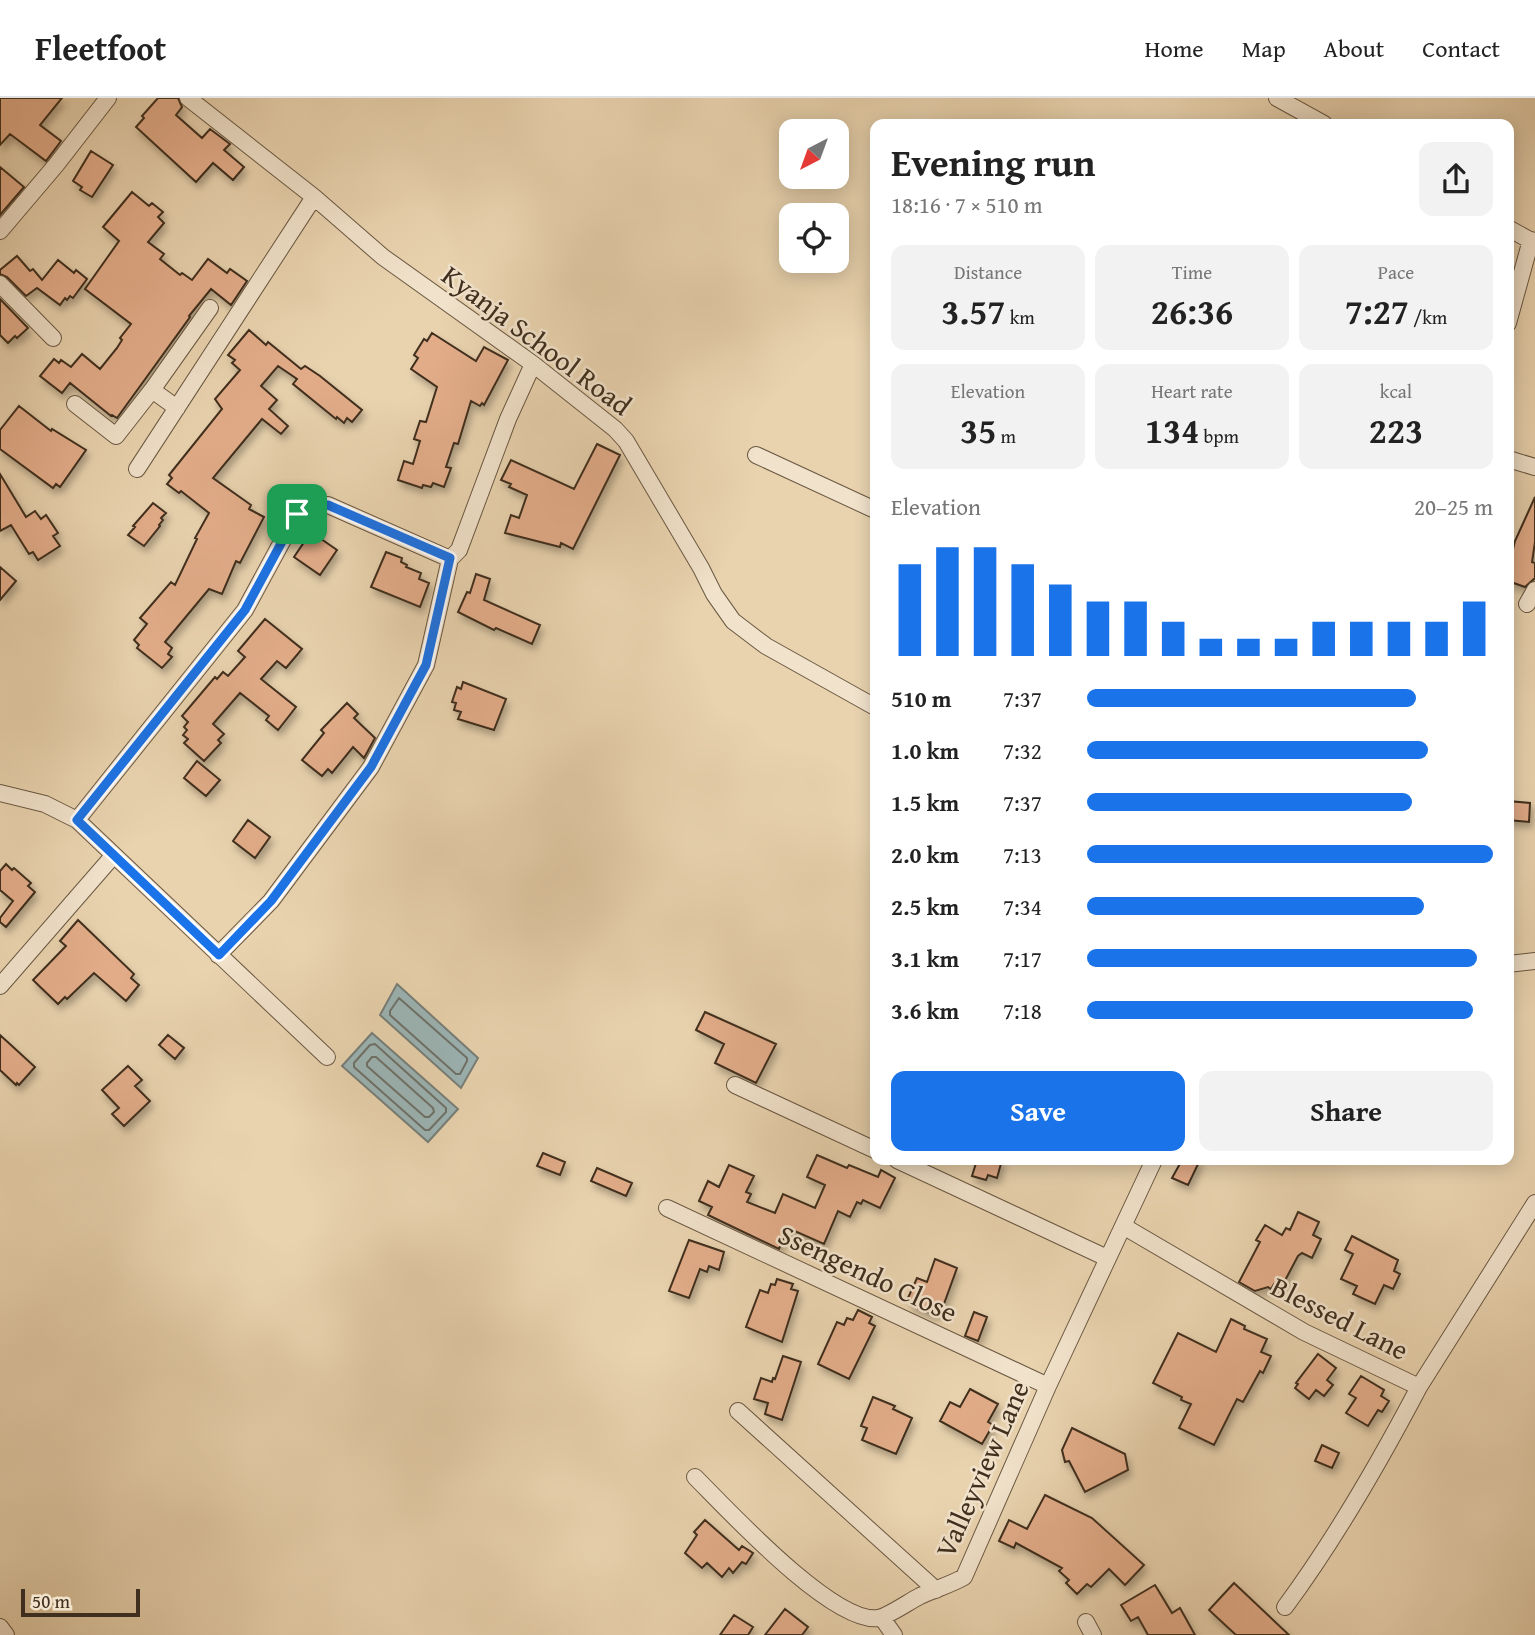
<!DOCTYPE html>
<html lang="en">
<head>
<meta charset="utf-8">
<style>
  :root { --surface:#fff; --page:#f2f2f2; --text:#222; --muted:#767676; --line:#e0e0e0; --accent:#1a73e8 }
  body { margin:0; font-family:"Gentium Book Plus",serif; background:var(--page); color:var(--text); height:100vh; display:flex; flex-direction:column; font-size:26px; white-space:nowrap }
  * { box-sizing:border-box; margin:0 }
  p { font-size:23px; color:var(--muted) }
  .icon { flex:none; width:38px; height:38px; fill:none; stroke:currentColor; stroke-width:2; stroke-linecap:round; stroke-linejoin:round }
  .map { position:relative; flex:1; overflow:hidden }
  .panel { position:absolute; left:870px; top:21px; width:644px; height:1046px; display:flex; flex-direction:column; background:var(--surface); border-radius:14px; box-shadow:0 4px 18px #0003 }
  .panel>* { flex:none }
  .needle { width:46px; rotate:221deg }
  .tools { position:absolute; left:779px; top:21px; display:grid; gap:14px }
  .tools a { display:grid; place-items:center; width:70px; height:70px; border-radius:14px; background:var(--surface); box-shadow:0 4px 18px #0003; font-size:35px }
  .scale { position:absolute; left:21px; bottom:18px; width:119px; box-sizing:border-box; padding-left:7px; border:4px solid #402f1e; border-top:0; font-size:19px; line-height:24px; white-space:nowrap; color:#402f1e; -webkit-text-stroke:5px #f1e2cb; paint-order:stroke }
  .pin { position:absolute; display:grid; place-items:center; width:60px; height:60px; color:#fff; margin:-30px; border-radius:14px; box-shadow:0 4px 10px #0006 }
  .round { display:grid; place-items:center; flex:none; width:74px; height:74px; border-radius:14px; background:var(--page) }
  .summary { display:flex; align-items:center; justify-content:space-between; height:119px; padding:0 21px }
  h1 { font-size:38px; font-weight:700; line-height:52px }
  .metrics { display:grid; grid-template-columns:repeat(3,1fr); gap:10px; height:119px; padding:7px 21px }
  .metrics div { display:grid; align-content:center; border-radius:14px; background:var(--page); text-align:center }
  .metrics b { font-size:35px; font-weight:700 }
  .metrics small { font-size:19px; font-weight:400 }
  .metrics p { font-size:19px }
  .chart { height:196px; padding:14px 21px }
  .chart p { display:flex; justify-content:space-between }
  .chart svg { width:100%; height:126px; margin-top:7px; stroke:var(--accent); stroke-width:6 }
  .action { display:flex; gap:14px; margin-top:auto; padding:14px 21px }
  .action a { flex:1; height:80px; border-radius:14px; background:var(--accent); color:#fff; font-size:28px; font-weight:700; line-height:80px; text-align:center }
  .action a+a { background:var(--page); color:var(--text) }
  ul { padding:0 21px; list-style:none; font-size:23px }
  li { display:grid; grid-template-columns:112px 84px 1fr; align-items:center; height:52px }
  li i { height:18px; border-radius:9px; background:var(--accent) }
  header { display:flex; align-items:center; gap:42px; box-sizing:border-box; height:98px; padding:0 35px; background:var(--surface); border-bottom:2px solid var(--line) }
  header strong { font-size:33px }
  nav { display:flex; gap:38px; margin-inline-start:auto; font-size:24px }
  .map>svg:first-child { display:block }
  .water { fill:#9cb5b6; stroke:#777f79; stroke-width:2 }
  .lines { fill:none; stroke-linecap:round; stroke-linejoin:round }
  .shore { stroke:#6e726a; stroke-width:2 }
  .building { fill:#e2ac89; stroke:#402f1e; stroke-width:2; filter:url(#shadow) }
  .minor-casing { stroke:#6a5842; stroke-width:18 }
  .minor { stroke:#f1e2cb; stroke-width:16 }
  .route-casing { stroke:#fff; stroke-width:14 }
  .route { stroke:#1a73e8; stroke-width:9 }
  .labels { text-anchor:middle; stroke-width:5; stroke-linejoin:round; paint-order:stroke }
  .street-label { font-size:28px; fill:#402f1e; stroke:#f1e2cb }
</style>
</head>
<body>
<header>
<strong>Fleetfoot</strong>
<nav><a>Home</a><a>Map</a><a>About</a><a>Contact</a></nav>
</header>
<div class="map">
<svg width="1535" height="1537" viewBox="0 0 1535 1537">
  <defs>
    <filter id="shadow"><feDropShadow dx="3" dy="5.5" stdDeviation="3.5" flood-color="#0004"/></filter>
  </defs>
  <rect width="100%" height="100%" fill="#e9d3af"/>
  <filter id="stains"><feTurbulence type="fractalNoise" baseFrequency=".00286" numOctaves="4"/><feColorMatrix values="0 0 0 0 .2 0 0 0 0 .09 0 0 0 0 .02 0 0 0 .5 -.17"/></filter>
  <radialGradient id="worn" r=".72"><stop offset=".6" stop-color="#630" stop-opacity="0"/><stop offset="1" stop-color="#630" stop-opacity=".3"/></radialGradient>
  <path class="water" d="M397,886L478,960L461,990L380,917Z
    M372,935L458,1011L428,1044L342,968Z"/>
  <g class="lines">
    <path class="shore" d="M399,900L467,960V963L460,976H456L390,917V913Z
      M375,946L446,1010V1014L429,1032H425L354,969V965L370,947Z
      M372,959H376L433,1010L434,1014L429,1019H425L367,968V965Z"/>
  </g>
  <path class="building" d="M0,0H62L40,27L61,43L46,63L10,36L0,47Z
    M158,0H178L182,9L176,17L202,40L210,31L230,46L224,52L244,69L233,82L213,65L196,84L136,29L144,20L142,18Z
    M91,53L113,67L92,99L80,92L82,89L73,83Z
    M0,69L24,89L0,117Z
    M132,94L149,108L152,105L163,114L158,119L164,125L148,144L164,156L160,161L180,177L182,175L192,182L208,161L227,175L230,171L247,183L231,207L211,191L189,218L190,219L117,320L112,317L111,318L70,285L62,295L40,278L54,261L59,265L61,262L71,269L82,256L100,271L117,250L122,242L120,240L131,226L85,191L119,143L103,129Z
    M17,158L30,173L33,171L42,182L58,162L74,175L76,172L87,181L73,200L70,198L67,202L65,200L60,207L37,190L26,198L7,179L0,176V172Z
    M0,201L28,230L17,240L15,238L8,245L0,237Z
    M249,232L266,247L268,244L301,271L305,268L320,278L362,312L352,324L347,320L344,325L337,319L336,321L293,286L297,281L278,268L261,288L277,302L269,311L288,328L281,336L262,321L213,380L251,407L249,411L264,419L240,465L236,463L222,496L209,491L165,544L172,550L168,556L172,559L162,570L137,550L139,547L134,542L147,526L140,520L171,484L175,487L197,441L195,440L209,415L181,393L179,395L167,386L172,380L169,377L222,311L215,301L240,272L232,265L235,262L228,257Z
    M432,235L476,263L484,249L508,262L484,307L482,305L480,308L471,303L458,346L454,345L446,369L451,370L444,389L433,385L431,389L423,387L422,390L398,382L404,363L413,366L420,343L414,341L420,323L426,324L437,289L411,271L418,260L414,257L424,241L427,243Z
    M19,308L51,333L52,331L86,352L60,389L56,386L53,390L0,351V332Z
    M597,346L620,357L573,451L561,445L560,449L505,435L511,417L519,420L527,397L509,389L511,386L501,382L511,362L574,391Z
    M0,376L26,419L35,413L41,421L46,417L58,435L53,438L60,448L38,462L33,454L29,456L11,427L0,433Z
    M1535,399V444L1532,464L1535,465V480L1525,489L1508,483V454L1512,455L1515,443Z
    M153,405L166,415L161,420L163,422L159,427L160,428L144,448L128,437L135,429L133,428Z
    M311,434L337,452L320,477L294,459Z
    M386,454L402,460L401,464L407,467L406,469L421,475L419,481L429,485L420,509L371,489Z
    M0,469L16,483L0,502Z
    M476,476L490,481L484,502L540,527L532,546L496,530L494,532L458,514L467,494L470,495Z
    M265,521L302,551L286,570L277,563L261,581L296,609L278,632L266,622L269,618L240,595L213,626L224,636L218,642L221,645L204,663L184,645L188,641L183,637L187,632L184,629L188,624L182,618L215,579L217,581L223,574L228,578L245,559L238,553Z
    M463,584L506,601L494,632L458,621L461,614L454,612L456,605L452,604L457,589L461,591Z
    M347,605L358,616L354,620L375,640L364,660L353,649L332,675L328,671L322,678L302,662L324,635L321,632Z
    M197,663L220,682L206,698L184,680Z
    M1508,703L1530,705L1529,724L1508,722Z
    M248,722L270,739L255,760L233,743Z
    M6,766L12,772L14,770L31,785L28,788L35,794L6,829L0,824V820L13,803L0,792V773Z
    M78,822L134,876L131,880L139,887L126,903L94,875L67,901L65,899L58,906L33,882L66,848L60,843Z
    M705,914L776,946L756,985L715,965L724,946L696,932Z
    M0,937L35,969L19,987L17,985L16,987L0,972Z
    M168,937L184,950L175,961L159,947Z
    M128,968L142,982L135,988L150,1003L124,1028L112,1016L119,1010L102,992Z
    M543,1055L565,1064L560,1077L537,1068Z
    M817,1057L847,1070L849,1067L878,1079L881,1072L895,1080L880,1110L863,1102L861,1106L857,1104L850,1119L838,1113L824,1146L788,1130L779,1151L708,1117L712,1109L699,1103L708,1083L719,1089L729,1067L754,1078L746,1094L751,1096L747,1104L775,1115L783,1096L815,1110L825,1087L807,1079Z
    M977,1062H1002L997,1080L988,1077L986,1082L972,1078Z
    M1182,1062H1200L1188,1087L1172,1080Z
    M597,1070L632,1085L626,1098L591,1083Z
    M1298,1114L1319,1124L1313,1137L1321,1141L1312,1160L1302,1155L1298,1158L1281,1190L1274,1186L1271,1191L1268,1189L1255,1193L1239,1184L1260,1144L1256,1142L1265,1127L1282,1137L1286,1130L1290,1132Z
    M1352,1138L1398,1162L1394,1173L1400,1176L1393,1191L1384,1187L1375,1206L1353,1196L1357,1188L1341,1181L1353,1156L1345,1152Z
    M689,1142L724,1154L719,1172L709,1168L707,1174L700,1171L689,1200L669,1193Z
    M935,1161L957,1170L941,1214L937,1212L935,1217L910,1207L912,1202L908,1200L917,1180L927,1184Z
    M777,1181L793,1186L791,1191L798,1193L782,1244L746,1229L760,1192L768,1195L771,1186L775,1187Z
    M858,1212L872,1219L869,1225L875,1228L849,1281L818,1266L837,1224L844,1227L847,1220L853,1222Z
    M974,1214L987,1219L978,1243L965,1238Z
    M1231,1221L1245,1228L1244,1231L1267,1241L1261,1254L1271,1258L1263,1275L1260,1273L1243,1304L1237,1301L1214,1347L1179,1330L1191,1306L1181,1302L1182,1299L1153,1285L1178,1235L1216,1254Z
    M1318,1256L1336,1270L1327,1282L1333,1287L1324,1298L1316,1292L1309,1301L1295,1290L1298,1286L1296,1285Z
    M783,1258L801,1264L782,1322L765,1316L768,1305L754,1301L761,1280L772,1284L773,1280L775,1281Z
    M1361,1278L1384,1292L1381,1298L1389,1303L1382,1314L1378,1312L1368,1328L1346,1315L1356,1300L1349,1296Z
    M970,1291L998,1306L988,1324L993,1327L982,1346L940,1323L950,1304L960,1309Z
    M873,1299L895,1308L893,1311L912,1320L896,1356L862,1342L867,1330L861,1328Z
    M1072,1330L1125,1356L1128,1372L1085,1394L1069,1363L1065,1364L1062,1352Z
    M1322,1347L1339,1355L1332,1370L1315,1363Z
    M1045,1397L1092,1420L1144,1467L1125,1487L1109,1471L1091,1489L1087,1486L1077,1496L1066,1485L1069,1482L1059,1473L1062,1470L1016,1445L1014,1450L999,1443L1009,1422L1027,1431Z
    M705,1422L739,1452L742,1448L753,1455L746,1466L742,1464L733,1475L729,1470L722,1479L707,1465L702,1470L685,1455L697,1437L694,1434Z
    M1234,1485L1289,1537H1236L1209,1512Z
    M1155,1487L1172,1515L1180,1510L1195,1537H1148L1138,1519L1131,1523L1121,1507Z
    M785,1511L808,1529L802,1537H765Z
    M734,1517L753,1529L748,1537H720Z"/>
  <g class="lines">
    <g class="minor-casing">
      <path id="minor" d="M188,0L314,99L383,159L533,266L615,331L626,343L701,470L714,496L733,523L766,548L875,609
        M1277,0L1324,26
        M1508,130L1535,145
        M0,133L56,67L108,0
        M0,186L53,240
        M1508,225L1531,142
        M75,306L116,338L152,292
        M177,310L152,292L210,210
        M756,357L875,412
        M1508,361L1535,369
        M137,371L314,99
        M1527,506L1535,492
        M0,695L45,706L77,722L327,959
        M77,722L245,512L297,416L306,407H328L450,461
        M218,857L271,803L371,669L426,567L450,461L459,452L508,321L533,266
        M1508,866L1535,863
        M0,888L113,758
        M735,987L875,1052
        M897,1062L1107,1160
        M667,1110L1048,1288
        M1123,1128L1304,1234L1419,1289L1535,1105
        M738,1313L936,1492
        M695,1379C727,1411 833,1526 878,1520C887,1519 910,1503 920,1498C935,1491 950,1487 964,1479L1048,1288L1154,1062
        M1285,1509C1336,1440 1379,1365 1419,1289
        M882,1520L894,1537
        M1086,1524L1093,1537
        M0,1529L6,1537"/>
    </g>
    <use href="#minor" class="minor"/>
  </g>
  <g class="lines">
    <g class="route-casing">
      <path id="route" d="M312,406L328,407L450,460L426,567L371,669L271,803L219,857L77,722L245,512L297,416L306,407Z"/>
    </g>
    <use href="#route" class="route"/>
  </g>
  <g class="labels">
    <g class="street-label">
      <text transform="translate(537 242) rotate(37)" y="10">Kyanja School Road</text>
      <text transform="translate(868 1175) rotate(25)" y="10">Ssengendo Close</text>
      <text transform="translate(1340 1220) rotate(27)" y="10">Blessed Lane</text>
      <text transform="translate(982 1371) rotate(-66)" y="10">Valleyview Lane</text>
    </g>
  </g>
  <rect width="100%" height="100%" filter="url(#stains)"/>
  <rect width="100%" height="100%" fill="url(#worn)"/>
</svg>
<div class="tools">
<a><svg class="needle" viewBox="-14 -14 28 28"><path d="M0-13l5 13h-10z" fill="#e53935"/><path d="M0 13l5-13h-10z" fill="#767676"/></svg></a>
<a><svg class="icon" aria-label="locate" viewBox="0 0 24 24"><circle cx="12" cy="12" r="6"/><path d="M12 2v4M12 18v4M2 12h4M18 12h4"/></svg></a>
</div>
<div class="scale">50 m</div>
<div class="pin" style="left:297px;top:416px;background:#1e9e55"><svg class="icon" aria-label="arrive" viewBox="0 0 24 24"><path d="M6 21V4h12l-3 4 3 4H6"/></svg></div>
<section class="panel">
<div class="summary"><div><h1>Evening run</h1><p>18:16 · 7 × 510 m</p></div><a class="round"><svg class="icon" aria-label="share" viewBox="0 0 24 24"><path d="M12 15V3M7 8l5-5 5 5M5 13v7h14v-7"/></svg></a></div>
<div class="metrics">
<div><p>Distance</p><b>3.57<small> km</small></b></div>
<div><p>Time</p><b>26:36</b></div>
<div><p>Pace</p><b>7:27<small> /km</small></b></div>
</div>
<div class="metrics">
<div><p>Elevation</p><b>35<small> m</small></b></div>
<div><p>Heart rate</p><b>134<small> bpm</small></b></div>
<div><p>kcal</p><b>223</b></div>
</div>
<div class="chart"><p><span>Elevation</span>20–25 m</p>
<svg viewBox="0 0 160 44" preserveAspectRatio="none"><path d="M5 44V12M15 44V6M25 44V6M35 44V12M45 44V19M55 44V25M65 44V25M75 44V32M85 44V38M95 44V38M105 44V38M115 44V32M125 44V32M135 44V32M145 44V32M155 44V25"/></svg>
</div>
<ul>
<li><b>510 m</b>7:37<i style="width:81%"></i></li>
<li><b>1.0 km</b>7:32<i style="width:84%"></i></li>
<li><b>1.5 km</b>7:37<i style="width:80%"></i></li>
<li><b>2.0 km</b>7:13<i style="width:100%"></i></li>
<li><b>2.5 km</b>7:34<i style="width:83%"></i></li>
<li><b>3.1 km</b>7:17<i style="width:96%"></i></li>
<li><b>3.6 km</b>7:18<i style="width:95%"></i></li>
</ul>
<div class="action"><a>Save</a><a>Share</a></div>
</section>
</div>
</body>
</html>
